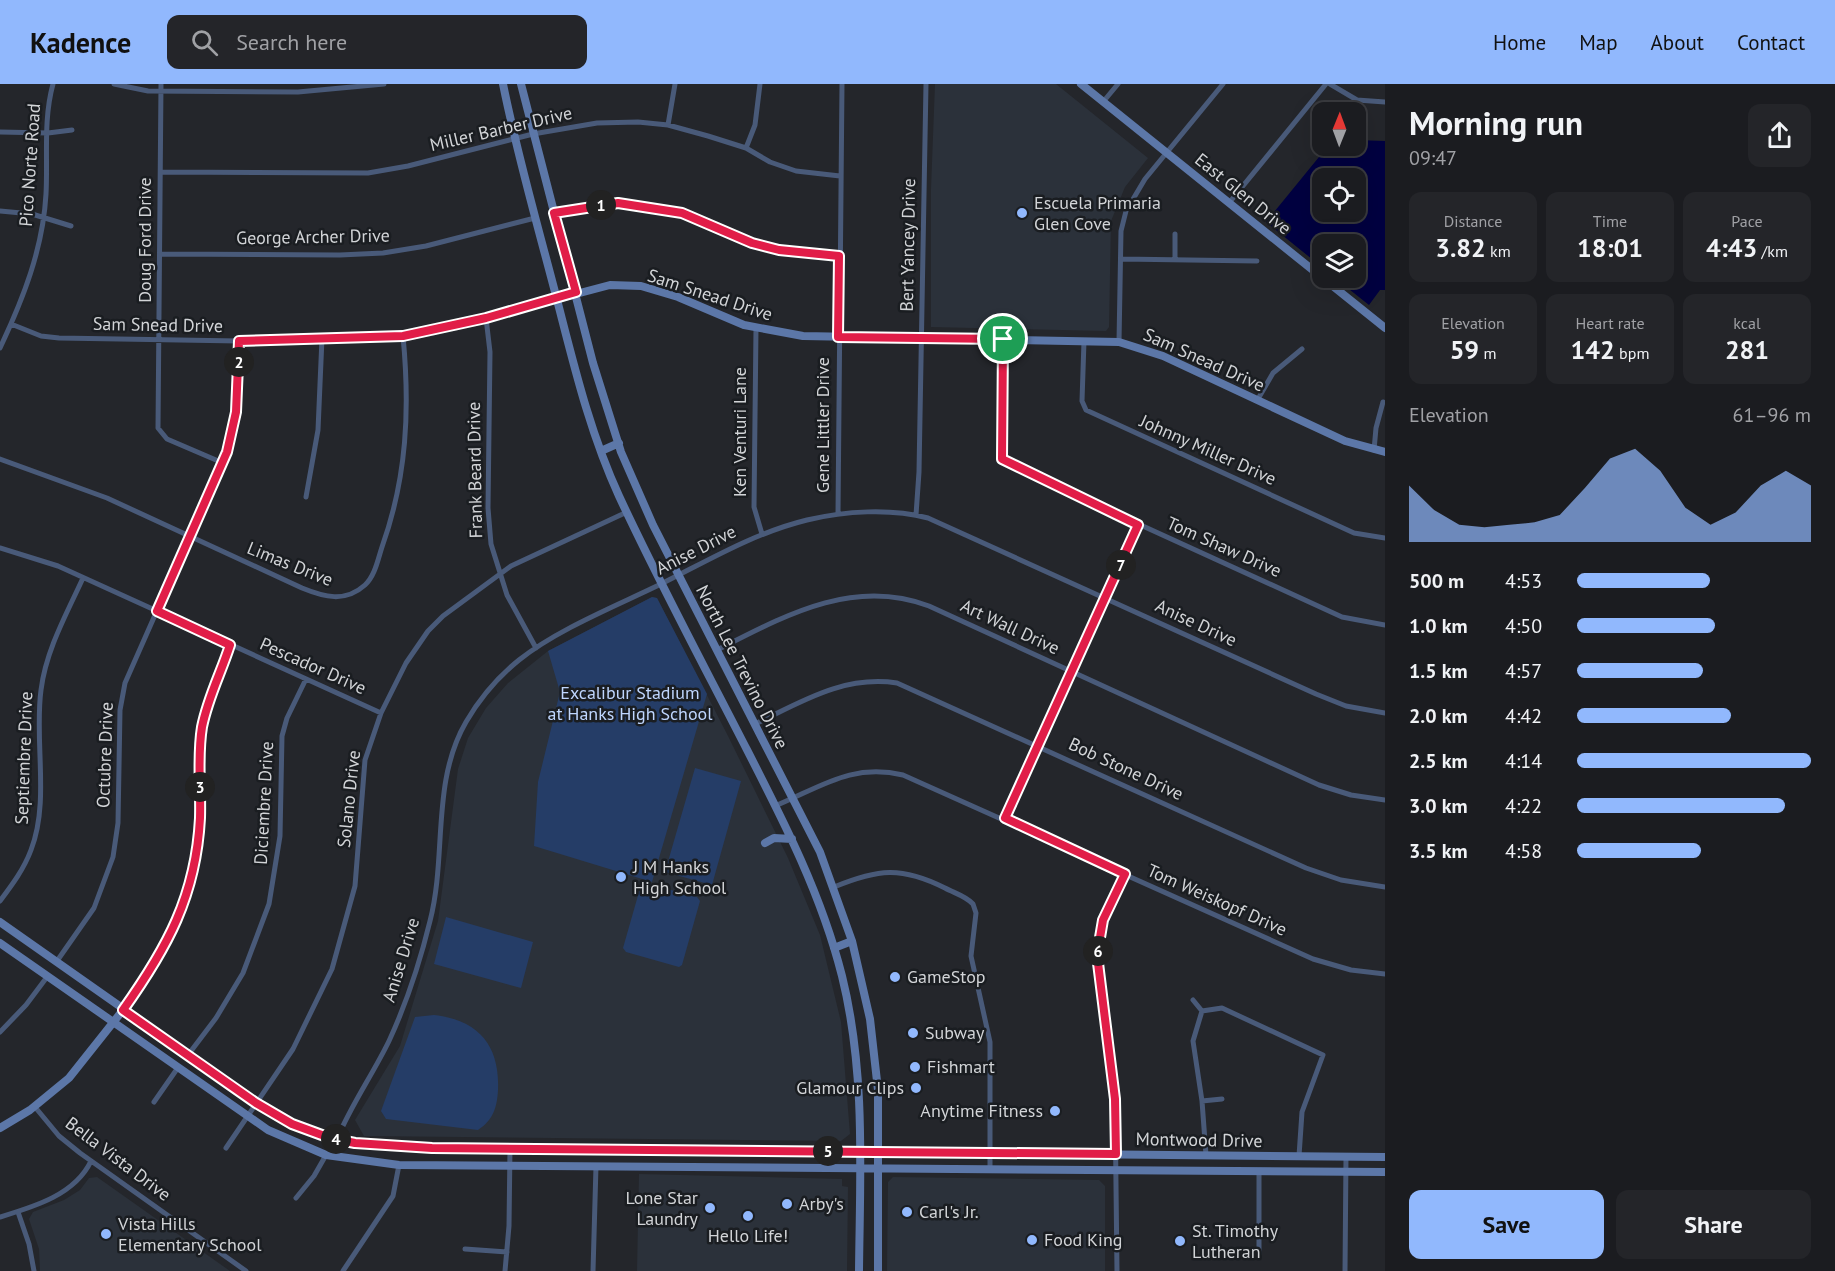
<!DOCTYPE html>
<html lang="en">
<head>
<meta charset="utf-8">
<style>
  :root { --surface:#1b1c20; --page:#242529; --text:#f1f3f6; --muted:#a0a1a5; --line:#393a3e; --accent:#91b8fd }
  body { margin:0; font-family:"PT Sans",sans-serif; background:var(--page); color:var(--text); height:100vh; display:flex; flex-direction:column; font-size:22px; white-space:nowrap }
  * { box-sizing:border-box; margin:0 }
  p { font-size:20px; color:var(--muted) }
  .icon { flex:none; width:33px; height:33px; fill:none; stroke:currentColor; stroke-width:2; stroke-linecap:round; stroke-linejoin:round }
  .map { position:relative; flex:1; overflow:hidden }
  .side { display:flex; flex-direction:column; background:var(--surface); width:450px }
  .side>* { flex:none }
  .needle { width:39px; rotate:1deg }
  .buttons { position:absolute; left:1312px; top:18px; display:grid; gap:12px }
  .buttons a { display:grid; place-items:center; width:54px; height:54px; border-radius:12px; background:var(--surface); box-shadow:0 6px 24px #0002,0 0 0 2px var(--line); font-size:30px }
  .pin { position:absolute; display:grid; place-items:center; width:51px; height:51px; color:#fff; margin:-26px; border:3px solid #fff; border-radius:50%; box-shadow:0 2px 6px #0007 }
  .km { position:absolute; width:30px; height:30px; margin:-15px; border-radius:50%; background:#222; color:#fff; font-size:16px; line-height:30px; text-align:center }
  .round { display:grid; place-items:center; flex:none; width:63px; height:63px; border-radius:12px; background:var(--page) }
  .summary { display:flex; align-items:center; justify-content:space-between; height:102px; padding:0 24px }
  h1 { font-size:33px; font-weight:700; line-height:45px }
  .stats { display:grid; grid-template-columns:repeat(3,1fr); gap:9px; height:102px; padding:6px 24px }
  .stats div { display:grid; align-content:center; border-radius:12px; background:var(--page); text-align:center }
  .stats b { font-size:26px; font-weight:700 }
  .stats small { font-size:16px; font-weight:400 }
  .stats p { font-size:16px }
  .chart { height:168px; padding:12px 24px }
  .chart p { display:flex; justify-content:space-between }
  .chart svg { width:100%; height:108px; margin-top:6px; fill:var(--accent); opacity:.7 }
  .button { display:flex; gap:12px; margin-top:auto; padding:12px 24px }
  .button a { flex:1; height:69px; border-radius:12px; background:var(--accent); color:#111; font-size:24px; font-weight:700; line-height:69px; text-align:center }
  .button a+a { background:var(--page); color:var(--text) }
  ul { padding:0 24px; list-style:none; font-size:20px }
  li { display:grid; grid-template-columns:96px 72px 1fr; align-items:center; height:45px }
  li i { height:15px; border-radius:8px; background:var(--accent) }
  header { display:flex; align-items:center; gap:36px; box-sizing:border-box; height:84px; padding:0 30px; background:var(--accent); color:#111 }
  header strong { font-size:28px }
  nav { display:flex; gap:33px; margin-inline-start:auto; font-size:21px }
  .search { width:420px; height:54px; background:var(--page); display:flex; align-items:center; gap:15px; box-sizing:border-box; padding:0 21px; border-radius:12px; color:var(--muted); font-size:22px }
  main { display:flex; flex:1; min-height:0 }
  .map>svg:first-child { display:block }
  .built { fill:#2b313a }
  .green { fill:#253d67 }
  .water { fill:#000040; fill-rule:evenodd }
  .lines { fill:none; stroke-linecap:round; stroke-linejoin:round }
  .street { stroke:#495a79; stroke-width:5 }
  .secondary { stroke:#5c77a8; stroke-width:8 }
  .route-casing { stroke:#fff; stroke-width:12 }
  .route { stroke:#e11d48; stroke-width:8 }
  .poi-dot { fill:#91b8fd; stroke:#1a1d21; stroke-width:2 }
  .labels { text-anchor:middle; stroke-width:5; stroke-linejoin:round; paint-order:stroke }
  .street-label { font-size:18px; fill:#d2d4d7; stroke:#1a1d21 }
  .poi-label { font-size:18px; fill:#d2d4d7; stroke:#1a1d21; text-anchor:start }
  .park-label { font-size:18px; fill:#bfd6fe; stroke:#1a1d21 }
</style>
</head>
<body>
<header>
<strong>Kadence</strong>
<div class="search"><svg class="icon" aria-label="search" viewBox="0 0 24 24"><circle cx="10" cy="10" r="6"/><path d="M15 15l6 6"/></svg>Search here</div>
<nav><a>Home</a><a>Map</a><a>About</a><a>Contact</a></nav>
</header>
<main>
<div class="map">
<svg width="1385" height="1187" viewBox="0 0 1385 1187">
  <rect width="100%" height="100%" fill="#24262b"/>
  <path class="built" d="M935,0H1056L1148,74L1125,103L1111,137L1109,243L1106,247L931,243V105Z
    M652,513L657,514L728,652L788,774L820,851L841,938L850,1050L841,1057L364,1052L355,1036L400,962L438,837L458,685L468,654L486,624L508,599L548,567Z
    M639,1090L842,1095V1102L848,1103L847,1187H637Z
    M97,1093L230,1187H40L39,1165L29,1135L33,1128L64,1116L80,1106L89,1094Z
    M893,1093L1099,1096L1105,1102V1187H887L888,1098Z"/>
  <path class="green" d="M652,513L657,514L707,610L652,798L534,762L538,698L560,608L548,567Z
    M695,684L741,697L712,801L665,788Z
    M645,799L697,813L700,817L682,881L679,883L626,868L623,864L641,801Z
    M446,833L533,858L521,904L434,880Z
    M434,931C479,936 500,962 498,1006C497,1024 493,1036 478,1046L386,1035L381,1027L415,933Z"/>
  <path class="water" d="M1356,56L1385,57V206H1380L1369,221L1335,194H1356V160H1323V184L1266,138L1328,62H1356ZM1323,94H1356V128H1323Z"/>
  <g class="lines">
    <path class="street" d="M114,0L148,7L298,8L384,0
      M161,0L158,344L167,355L223,379
      M1330,0L1357,16L1385,18
      M1103,18L1118,0
      M668,41L675,0
      M0,48L48,49L72,46
      M746,64L755,41L760,0
      M161,88L368,89L408,82L533,50L597,39L638,38L668,41L708,52L746,64L770,78L796,87L840,92
      M1229,119L1326,0
      M0,127L32,130L71,142
      M554,129C607,115 661,117 712,139C726,146 739,155 753,159C782,168 810,171 839,172
      M160,170L340,171L383,169L426,162L535,134
      M1121,175L1257,177
      M1175,176V150
      M486,234L490,268L488,424L491,460L507,511L536,564
      M11,240L41,252L59,254L239,257L403,252L557,215
      M756,244L754,423L762,450
      M1003,255L1001,359L1002,375L1007,380L1342,533L1385,541
      M1084,257L1082,317L1086,326L1354,449L1385,454
      M1119,258L1121,147L1126,127L1145,95L1223,0
      M0,264C23,215 43,165 46,110C48,74 43,36 53,0
      M1258,315L1273,289L1302,265
      M1374,366L1376,344L1383,318
      M0,375L107,414L302,504C324,513 345,519 365,501C375,492 378,475 382,463C407,393 410,325 403,252
      M306,413L318,346L322,254
      M838,430L842,0
      M916,431L919,388L926,0
      M0,464L58,482L381,629
      M717,566C784,532 853,493 929,522L1319,701L1351,711L1385,716
      M755,640C801,618 843,591 897,599L1306,784L1341,796L1385,803
      M775,722C821,703 851,679 903,691L1313,875L1351,886L1385,890
      M1005,734L1139,441
      M834,803C878,785 901,782 945,804C954,809 966,812 973,820L976,829L971,872L990,958V1085
      M0,817C12,801 24,785 31,766C50,717 34,657 41,606C46,566 67,529 83,494
      M57,877L94,824L113,773L118,739L120,626L125,599L227,368L236,328L239,257
      M1193,916L1202,927
      M123,926C167,864 196,812 200,734C201,704 197,673 202,643C208,613 221,589 230,561
      M0,948L26,921L47,893
      M188,971L216,934L243,889L269,820L280,752L282,652L287,634L306,595
      M1202,1017L1222,1015
      M154,1018L177,985
      M35,1023L59,1052L80,1069L246,1187
      M337,1055C351,1021 373,990 389,957C407,918 420,878 430,837C447,772 431,698 466,638C480,614 498,593 519,576C558,545 616,522 661,500C709,476 754,449 807,436C845,427 890,424 928,434L1316,610L1346,622L1385,629
      M226,1064L293,965L332,885L355,802L365,676L381,629L406,579L428,547L443,532L511,482L627,428
      M1206,1071L1202,1017L1193,957L1202,927L1222,924L1323,971L1302,1028L1299,1072
      M296,1114L314,1092L326,1071
      M18,1128L29,1160L34,1187
      M0,1133C33,1123 75,1111 91,1077
      M465,1165L507,1168
      M1259,1170V1088
      M343,1187L393,1112L399,1081
      M505,1187L509,1142L510,1064
      M593,1187L596,1082
      M1117,1187L1115,1015L1097,882L1103,836L1125,790
      M1345,1187L1346,1072"/>
    <path class="secondary" d="M503,0C517,70 537,139 555,208C573,277 589,347 619,412C658,496 702,578 744,660C783,736 821,809 842,892C866,989 860,1088 859,1187
      M521,0L593,279L621,368L653,441L820,768L852,857L870,935L878,1006V1187
      M1081,0L1385,244
      M557,215L610,201L641,202L678,213L744,241L803,252L1119,258L1163,272L1345,357L1385,368
      M601,367L619,359
      M765,759L774,754L792,755
      M0,838L276,1032C326,1058 376,1062 432,1064L1385,1073
      M0,859L268,1046L326,1071L399,1081L1385,1088
      M834,864L852,857
      M0,1044L30,1026L69,994L123,926"/>
  </g>
  <g class="lines">
    <g class="route-casing">
      <path id="route" d="M618,119L682,129L752,159L779,166L839,172L838,253L1003,255L1002,375L1138,441L1005,734L1125,790L1103,836L1097,871L1115,1015L1116,1070L432,1064L355,1059L330,1054L292,1040L256,1019L123,926C167,864 196,812 200,734C201,704 197,673 202,643C208,613 221,589 230,561L157,527L227,368L236,328L239,257L403,252L486,234L576,208L554,129Z"/>
    </g>
    <use href="#route" class="route"/>
  </g>
  <g class="poi-dot">
    <circle cx="1022" cy="129" r="6"/>
    <circle cx="621" cy="793" r="6"/>
    <circle cx="895" cy="893" r="6"/>
    <circle cx="913" cy="949" r="6"/>
    <circle cx="915" cy="983" r="6"/>
    <circle cx="916" cy="1004" r="6"/>
    <circle cx="1055" cy="1027" r="6"/>
    <circle cx="787" cy="1120" r="6"/>
    <circle cx="710" cy="1124" r="6"/>
    <circle cx="907" cy="1128" r="6"/>
    <circle cx="748" cy="1132" r="6"/>
    <circle cx="106" cy="1150" r="6"/>
    <circle cx="1032" cy="1156" r="6"/>
    <circle cx="1180" cy="1157" r="6"/>
  </g>
  <g class="labels">
    <g class="street-label">
      <text transform="translate(501 45) rotate(-13)" y="6">Miller Barber Drive</text>
      <text transform="translate(30 81) rotate(-86)" y="6">Pico Norte Road</text>
      <text transform="translate(1243 110) rotate(39)" y="6">East Glen Drive</text>
      <text transform="translate(313 153) rotate(-1)" y="6">George Archer Drive</text>
      <text transform="translate(145 156) rotate(-90)" y="6">Doug Ford Drive</text>
      <text transform="translate(908 161) rotate(-89)" y="6">Bert Yancey Drive</text>
      <text transform="translate(710 211) rotate(18)" y="6">Sam Snead Drive</text>
      <text transform="translate(158 241) rotate(1)" y="6">Sam Snead Drive</text>
      <text transform="translate(1204 276) rotate(24)" y="6">Sam Snead Drive</text>
      <text transform="translate(823 341) rotate(-90)" y="6">Gene Littler Drive</text>
      <text transform="translate(740 348) rotate(-90)" y="6">Ken Venturi Lane</text>
      <text transform="translate(1208 366) rotate(24)" y="6">Johnny Miller Drive</text>
      <text transform="translate(475 386) rotate(-91)" y="6">Frank Beard Drive</text>
      <text transform="translate(1224 463) rotate(24)" y="6">Tom Shaw Drive</text>
      <text transform="translate(696 466) rotate(-27)" y="6">Anise Drive</text>
      <text transform="translate(290 480) rotate(22)" y="6">Limas Drive</text>
      <text transform="translate(1196 539) rotate(25)" y="6">Anise Drive</text>
      <text transform="translate(1010 543) rotate(25)" y="6">Art Wall Drive</text>
      <text transform="translate(313 582) rotate(24)" y="6">Pescador Drive</text>
      <text transform="translate(742 583) rotate(63)" y="6">North Lee Trevino Drive</text>
      <text transform="translate(105 671) rotate(-88)" y="6">Octubre Drive</text>
      <text transform="translate(24 674) rotate(-88)" y="6">Septiembre Drive</text>
      <text transform="translate(1126 685) rotate(25)" y="6">Bob Stone Drive</text>
      <text transform="translate(349 715) rotate(-84)" y="6">Solano Drive</text>
      <text transform="translate(264 719) rotate(-87)" y="6">Diciembre Drive</text>
      <text transform="translate(1217 816) rotate(24)" y="6">Tom Weiskopf Drive</text>
      <text transform="translate(401 876) rotate(-73)" y="6">Anise Drive</text>
      <text transform="translate(1199 1056) rotate(1)" y="6">Montwood Drive</text>
      <text transform="translate(118 1075) rotate(37)" y="6">Bella Vista Drive</text>
    </g>
    <g class="poi-label">
      <text x="1034" y="125">Escuela Primaria<tspan x="1034" dy="21">Glen Cove</tspan></text>
      <text x="633" y="789">J M Hanks<tspan x="633" dy="21">High School</tspan></text>
      <text x="907" y="899">GameStop</text>
      <text x="925" y="955">Subway</text>
      <text x="927" y="989">Fishmart</text>
      <text x="904" y="1010" text-anchor="end">Glamour Clips</text>
      <text x="1043" y="1033" text-anchor="end">Anytime Fitness</text>
      <text x="698" y="1120" text-anchor="end">Lone Star<tspan x="698" dy="21">Laundry</tspan></text>
      <text x="799" y="1126">Arby's</text>
      <text x="919" y="1134">Carl's Jr.</text>
      <text x="118" y="1146">Vista Hills<tspan x="118" dy="21">Elementary School</tspan></text>
      <text x="1192" y="1153">St. Timothy<tspan x="1192" dy="21">Lutheran</tspan></text>
      <text x="748" y="1158" text-anchor="middle">Hello Life!</text>
      <text x="1044" y="1162">Food King</text>
    </g>
    <g class="park-label">
      <text x="630" y="615">Excalibur Stadium<tspan x="630" dy="21">at Hanks High School</tspan></text>
    </g>
  </g>
</svg>
<div class="buttons">
<a><svg class="needle" viewBox="-14 -14 28 28"><path d="M0-13l5 13h-10z" fill="#e53935"/><path d="M0 13l5-13h-10z" fill="#a0a1a5"/></svg></a>
<a><svg class="icon" aria-label="locate" viewBox="0 0 24 24"><circle cx="12" cy="12" r="6"/><path d="M12 2v4M12 18v4M2 12h4M18 12h4"/></svg></a>
<a><svg class="icon" aria-label="layers" viewBox="0 0 24 24"><path d="M12 4l9 5-9 5-9-5zM3 14l9 5 9-5"/></svg></a>
</div>
<div class="pin" style="left:1003px;top:255px;background:#1e9e55"><svg class="icon" aria-label="arrive" viewBox="0 0 24 24"><path d="M6 21V4h12l-3 4 3 4H6"/></svg></div>
<b class="km" style="left:601px;top:121px">1</b>
<b class="km" style="left:239px;top:278px">2</b>
<b class="km" style="left:200px;top:703px">3</b>
<b class="km" style="left:336px;top:1055px">4</b>
<b class="km" style="left:828px;top:1067px">5</b>
<b class="km" style="left:1098px;top:867px">6</b>
<b class="km" style="left:1121px;top:481px">7</b>
</div>
<section class="side">
<div class="summary"><div><h1>Morning run</h1><p>09:47</p></div><a class="round"><svg class="icon" aria-label="share" viewBox="0 0 24 24"><path d="M12 15V3M7 8l5-5 5 5M5 13v7h14v-7"/></svg></a></div>
<div class="stats">
<div><p>Distance</p><b>3.82<small> km</small></b></div>
<div><p>Time</p><b>18:01</b></div>
<div><p>Pace</p><b>4:43<small> /km</small></b></div>
</div>
<div class="stats">
<div><p>Elevation</p><b>59<small> m</small></b></div>
<div><p>Heart rate</p><b>142<small> bpm</small></b></div>
<div><p>kcal</p><b>281</b></div>
</div>
<div class="chart"><p><span>Elevation</span>61–96 m</p>
<svg viewBox="0 0 160 44" preserveAspectRatio="none"><path d="M0 44V21L10 31L20 37L30 38L40 37L50 36L60 33L70 22L80 10L90 6L100 15L110 30L120 37L130 32L140 21L150 15L160 21V44z"/></svg>
</div>
<ul>
<li><b>500 m</b>4:53<i style="width:57%"></i></li>
<li><b>1.0 km</b>4:50<i style="width:59%"></i></li>
<li><b>1.5 km</b>4:57<i style="width:54%"></i></li>
<li><b>2.0 km</b>4:42<i style="width:66%"></i></li>
<li><b>2.5 km</b>4:14<i style="width:100%"></i></li>
<li><b>3.0 km</b>4:22<i style="width:89%"></i></li>
<li><b>3.5 km</b>4:58<i style="width:53%"></i></li>
</ul>
<div class="button"><a>Save</a><a>Share</a></div>
</section>
</main>
</body>
</html>
